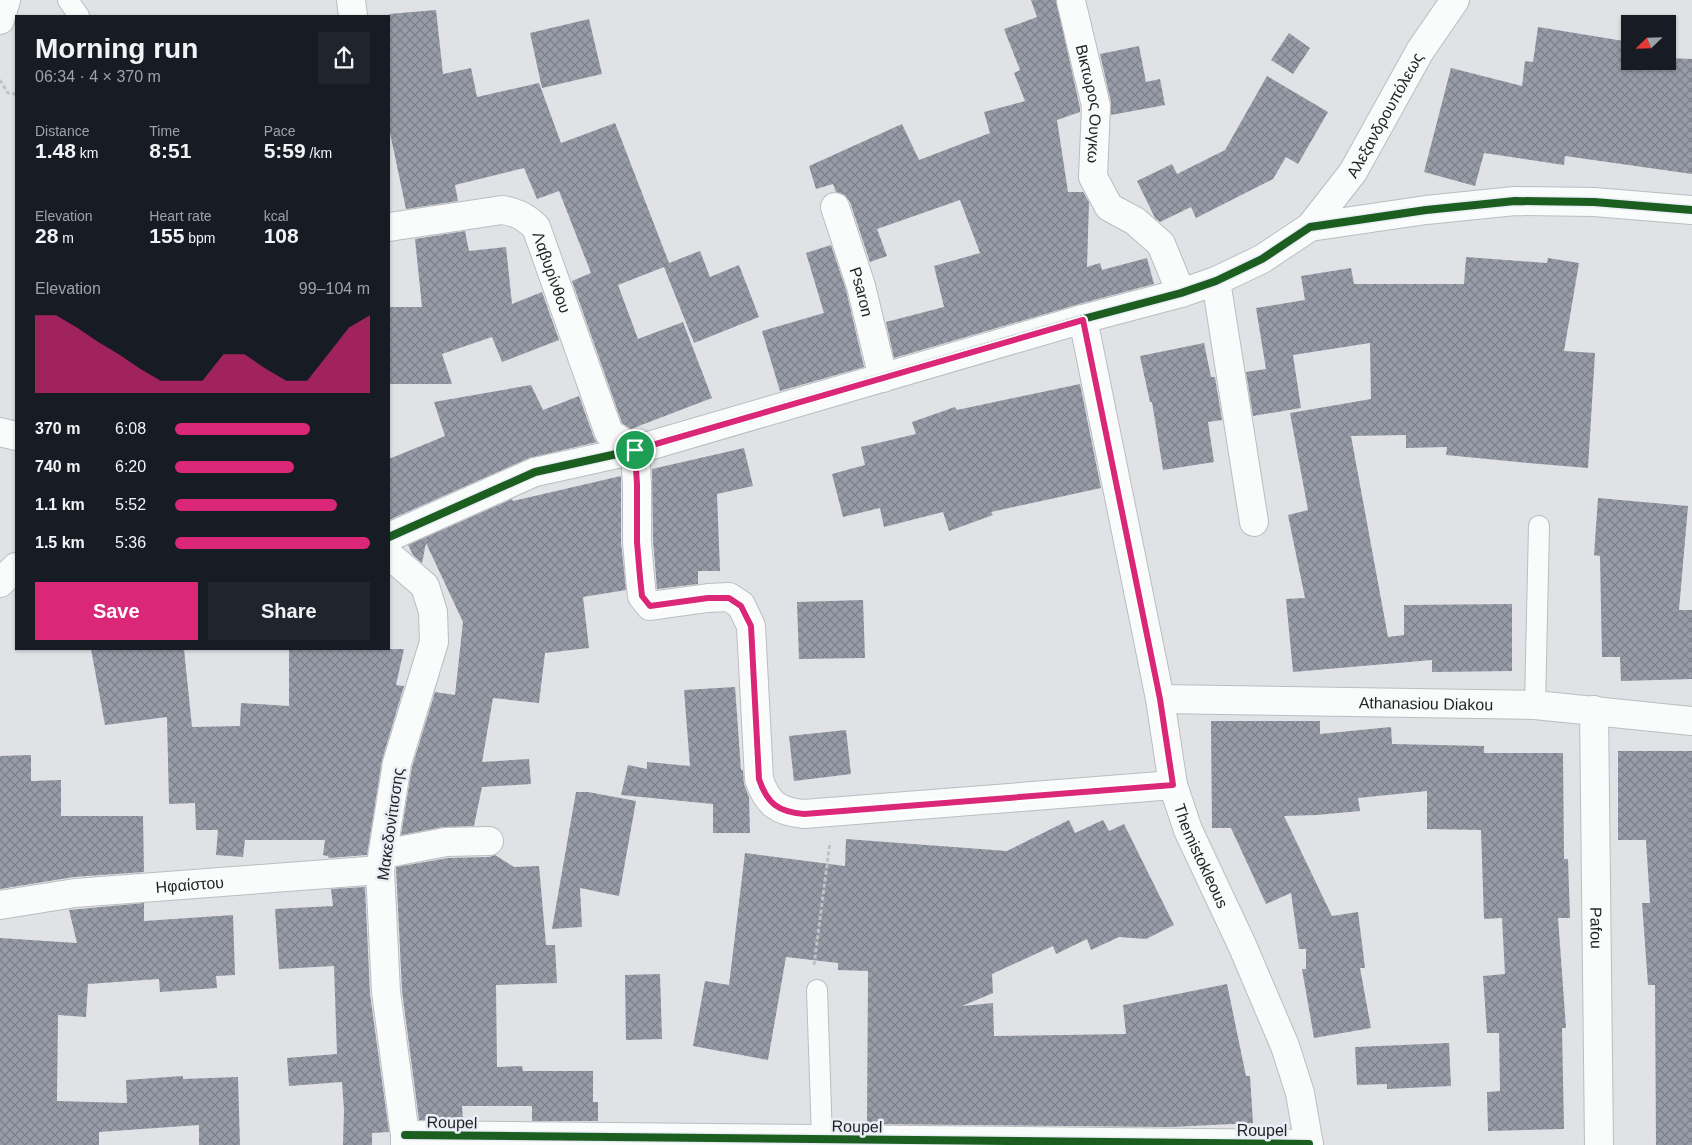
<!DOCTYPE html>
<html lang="en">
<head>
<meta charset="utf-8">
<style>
  :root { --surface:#171b24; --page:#20242c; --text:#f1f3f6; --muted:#9ea1a6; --accent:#db2777 }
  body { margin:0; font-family:Helvetica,sans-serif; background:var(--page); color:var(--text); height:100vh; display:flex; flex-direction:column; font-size:19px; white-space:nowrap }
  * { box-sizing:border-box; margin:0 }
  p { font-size:16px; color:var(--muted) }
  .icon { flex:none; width:28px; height:28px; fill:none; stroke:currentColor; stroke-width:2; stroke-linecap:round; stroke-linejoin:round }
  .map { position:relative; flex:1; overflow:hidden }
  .details { position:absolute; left:15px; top:15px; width:375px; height:635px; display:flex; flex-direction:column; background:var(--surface); border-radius:0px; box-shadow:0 1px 4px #0004 }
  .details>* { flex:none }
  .needle { width:32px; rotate:247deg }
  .fabs { position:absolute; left:1621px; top:15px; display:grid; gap:10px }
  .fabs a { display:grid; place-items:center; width:55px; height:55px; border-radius:0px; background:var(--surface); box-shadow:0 1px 4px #0004; font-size:25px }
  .pin { position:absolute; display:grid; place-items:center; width:42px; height:42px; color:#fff; margin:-21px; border:2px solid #fff; border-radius:50%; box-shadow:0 1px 5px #0007 }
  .round { display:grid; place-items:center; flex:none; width:52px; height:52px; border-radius:0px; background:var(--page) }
  .headline { display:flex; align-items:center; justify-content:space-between; height:85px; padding:0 20px }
  h1 { font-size:28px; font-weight:700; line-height:38px }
  .metrics { display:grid; grid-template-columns:repeat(3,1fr); gap:8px; height:85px; padding:5px 20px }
  .metrics div { display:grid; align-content:center }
  .metrics b { font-size:21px; font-weight:700 }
  .metrics small { font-size:14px; font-weight:400 }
  .metrics p { font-size:14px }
  .chart { height:140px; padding:10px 20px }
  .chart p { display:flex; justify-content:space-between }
  .chart svg { width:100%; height:90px; margin-top:5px; fill:var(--accent); opacity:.7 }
  .button { display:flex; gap:10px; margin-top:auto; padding:10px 20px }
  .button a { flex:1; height:58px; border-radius:0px; background:var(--accent); color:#fff; font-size:20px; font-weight:700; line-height:58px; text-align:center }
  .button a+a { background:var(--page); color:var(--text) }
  ul { padding:0 20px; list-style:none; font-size:16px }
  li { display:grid; grid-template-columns:80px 60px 1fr; align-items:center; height:38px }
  li i { height:12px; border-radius:6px; background:var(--accent) }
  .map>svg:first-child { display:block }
  .building { fill:url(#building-cross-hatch) }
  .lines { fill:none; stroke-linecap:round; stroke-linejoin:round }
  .service-casing { stroke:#bbbdc0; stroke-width:22 }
  .minor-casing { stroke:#bbbdc0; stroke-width:30 }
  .tertiary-casing { stroke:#bbbdc0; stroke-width:30 }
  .secondary-casing { stroke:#bbbdc0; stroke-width:30 }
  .path { stroke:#c1c2c3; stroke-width:3; stroke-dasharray:4 2.5; stroke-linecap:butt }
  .service { stroke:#fafbfb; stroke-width:20 }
  .minor { stroke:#fafbfb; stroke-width:28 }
  .tertiary { stroke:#fafbfb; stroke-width:28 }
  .secondary { stroke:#fafbfb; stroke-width:28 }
  .cycleway-casing { stroke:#eaeef6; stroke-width:11 }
  .cycleway { stroke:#1b5e20; stroke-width:8 }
  .route-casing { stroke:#fff; stroke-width:10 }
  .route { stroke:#db2777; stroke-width:6 }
  .labels { text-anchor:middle; stroke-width:5; stroke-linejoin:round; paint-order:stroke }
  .street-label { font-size:16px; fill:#1f2123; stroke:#eaeef6 }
</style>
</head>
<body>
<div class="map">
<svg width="1692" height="1145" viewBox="0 0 1692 1145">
  <defs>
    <pattern id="building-cross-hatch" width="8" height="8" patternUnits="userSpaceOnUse" patternTransform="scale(1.25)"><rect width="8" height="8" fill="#979ca8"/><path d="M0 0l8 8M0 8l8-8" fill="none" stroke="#7b7f88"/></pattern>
  </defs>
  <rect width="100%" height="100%" fill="#e0e2e5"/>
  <path class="building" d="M1031,0H1056L1080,108V112L1057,120L1068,192H1083L1089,202L1087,267L1100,263L1102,270L1147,258L1154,284L1079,304L894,358L886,322L944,307L934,266L980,253L960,200L877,229L887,256L870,262L850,202L845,195L836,192L833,184L816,189L809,166L902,124L919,160L990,133L984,112L1025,101L1014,73L1020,70L1004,29L1037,17Z
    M436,10L443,74L471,68L477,97L539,83L561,143L615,123L669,263L700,251L710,277L739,265L759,317L694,343L664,267L618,285L638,339L683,322L712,398L631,429L622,423L572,281L591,273L559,191L537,199L524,168L455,185L458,201L406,209L389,128V14Z
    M589,19L602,74L542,88L530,33Z
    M1538,27L1630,42V61H1668V58L1692,59V174L1565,156L1564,165L1484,153L1475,186L1424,172L1451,68L1522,86L1525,61L1533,62Z
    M1289,33L1310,48L1293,74L1271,60Z
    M1139,46L1146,82L1160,79L1165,105L1111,115V102L1100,54Z
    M1267,76L1328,112L1298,164L1286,157L1273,179L1196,218L1191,207L1160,222L1155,218L1137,181L1172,164L1177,174L1225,150Z
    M465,231L469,251L506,247L512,304L542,292L559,340L502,362L492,337L442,354L452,384H389V307H422L415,239Z
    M831,245L846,290L864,367L780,391L762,331L824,313L806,253Z
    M1466,257L1547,263L1548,258L1579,263L1564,351L1595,353L1588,468L1528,463L1446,455L1447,447L1406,448V435L1351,436L1388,637L1404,635V605L1512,604V671L1432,672V660L1293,672L1286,599L1305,598L1288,515L1308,510L1290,413L1371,399L1370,343L1293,355L1301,408L1253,416L1246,372L1266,369L1256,308L1305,300L1301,276L1351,268L1354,284H1464Z
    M1204,343L1211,377H1215L1222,420L1208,422L1214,462L1163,470L1152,402H1150L1140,356Z
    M1080,384L1101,488L991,512L993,515L949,531L943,512L884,527L880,508L843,517L832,474L865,465L861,447L916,434L912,422L955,407L957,410Z
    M531,385L543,410L579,396L594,438L597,442L529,458L389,520V459L445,436L434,402Z
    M744,448L753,486L717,494L720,571H698V584L657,589L653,541L652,469Z
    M621,476V542L626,590L583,597L589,648L545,653L539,703L493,698L482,762L529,759L531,784L482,787L474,826L443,827L401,835L412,767L435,692L455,695L463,622L426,543L422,563L413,555L408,545L512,499L513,501Z
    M1598,498L1688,506L1679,610H1692V679L1621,681L1620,657H1602L1600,556L1594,555Z
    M863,600L865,658L799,659L797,602Z
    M91,649H184L192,727L240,726L241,703L289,706V649H404L396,685L404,686L382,760L367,855L329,858L328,856L323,855L325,840H245L243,857L216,855L218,830H196L195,803L169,804L167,717L105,725Z
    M735,687L741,770H743L744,784L749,797L750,833H713V804L621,795L628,765L647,769V762L690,766L684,690Z
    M1211,721H1320V734L1391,727L1392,744L1484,746V753H1563L1564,859H1568L1570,918H1558L1566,1028H1562L1564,1129L1488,1131L1487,1092L1500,1091L1499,1033H1487L1483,976L1505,974L1502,918L1484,919L1481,830L1427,829V791L1358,798L1360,811L1317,815L1284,816L1332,916L1358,912L1365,968H1360L1371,1028L1314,1038L1302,969H1306V949H1299L1291,893L1266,904L1231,828H1212Z
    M846,730L851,774L794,781L789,736Z
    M1618,751H1692V1145H1656L1655,985H1648L1642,903H1650L1646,840H1618Z
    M31,755V781L61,780V816H143L144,872L74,877L0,889V756Z
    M576,792H588L636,801L619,896L580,888L582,927L552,929Z
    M1069,820L1075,833L1103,820L1109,831L1124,824L1174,925L1146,939L1119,937L1091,950L1087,939L1056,954L1053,946L992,974L993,993L962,1006L993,1003L994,1036L1126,1034L1123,1005L1227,984L1246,1076H1250L1253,1123L1171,1127L867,1124L868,971L838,970V963L786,957L768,1060L693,1046L705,981L729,985L745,853L845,866L846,839L1007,851Z
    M495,855L514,867L539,866L546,945H555L557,983L496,985L497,1067L522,1066L523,1071H593V1102H598V1121H532V1106H462L463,1120H419L402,991L396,867L448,858L489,857Z
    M365,887L370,994L389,1132L372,1133V1145H343L344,1110L342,1082L289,1086L287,1058L337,1054L334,966L279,969L275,909L333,906L331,889Z
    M144,903V921L233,915L235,975L216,976L217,988L160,992L159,979L88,984L86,1017L58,1015L57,1101L127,1103L126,1080L183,1076V1079L238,1077L240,1145H199V1125L99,1132V1145H0V938L77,943L69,910Z
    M660,974L662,1039L626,1040L625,975Z
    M1449,1043L1451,1086L1387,1089V1084L1357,1085L1355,1047Z"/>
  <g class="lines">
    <g class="service-casing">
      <path id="service" d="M68,0L79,16
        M1535,705L1539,526
        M817,990L822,1139"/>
    </g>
    <g class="minor-casing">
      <g id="minor">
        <path id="s1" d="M1071,1L1096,106L1093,177L1109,207L1135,221L1161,244L1181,293"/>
        <path d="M0,20L6,0"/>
        <path id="s2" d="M835,207L861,286L883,378"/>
        <path id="s3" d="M389,227L502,210C517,212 525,217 536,227L609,433L635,450L637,485V542L640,577L642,596L650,606L708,598L729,597L741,605L751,626L759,779C767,804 779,812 804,814L1173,785"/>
        <path d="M1310,227L1426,210L1515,201L1594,202L1692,210"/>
        <path d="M1216,281L1254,522"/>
        <path d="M0,583L16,567"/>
        <path id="s4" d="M1160,699L1535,705L1692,721"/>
        <path id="s5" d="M1594,710L1599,1145"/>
        <path d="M383,854L446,842L489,841"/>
        <path id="s6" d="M0,905L75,893L380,870"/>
        <path d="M405,1135L1309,1144"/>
      </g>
    </g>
    <g class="tertiary-casing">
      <g id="tertiary">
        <path d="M351,0L353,16"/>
        <path id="s7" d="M1083,319L1160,699L1173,785L1188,830L1242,945L1285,1046L1300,1093L1309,1145"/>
        <path id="s8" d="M389,537L535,472L635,450L1083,319L1181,293L1216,281L1262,259L1310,227L1353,172L1420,51L1455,0"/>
      </g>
    </g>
    <g class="secondary-casing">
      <path id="secondary" d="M0,432L16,436
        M389,555L425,586L433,612L434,642L397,763L380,870L386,992L405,1135V1145"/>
    </g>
    <path class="path" d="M0,80L8,93L16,94
      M814,965L830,842"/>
    <use href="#service" class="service"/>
    <use href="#minor" class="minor"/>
    <use href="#tertiary" class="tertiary"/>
    <use href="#secondary" class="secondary"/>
    <g class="cycleway-casing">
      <path id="cycleway" d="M389,537L535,472L635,450L1083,319L1181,293L1216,281L1262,259L1310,227L1426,210L1515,201L1594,202L1692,210
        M405,1135L1309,1144"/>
    </g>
    <use href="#cycleway" class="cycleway"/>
  </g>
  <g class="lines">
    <g class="route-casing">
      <path id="route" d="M1083,320L1160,699L1173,785L804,814C779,812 767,804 759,779L751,626L741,606L729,598H708L650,606L642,596L640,577L637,542V485L635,450Z"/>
    </g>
    <use href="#route" class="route"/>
  </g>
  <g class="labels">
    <g class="street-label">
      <text dy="6" stroke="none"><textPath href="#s1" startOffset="105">Βικτωρος Ουγκω</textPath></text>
      <text dy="6" stroke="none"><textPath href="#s8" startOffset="1111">Αλεξανδρουπόλεως</textPath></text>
      <text dy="6" stroke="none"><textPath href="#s3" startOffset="201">Λαβυρίνθου</textPath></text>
      <text dy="6" stroke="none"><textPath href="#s2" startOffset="89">Psaron</textPath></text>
      <text dy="6" stroke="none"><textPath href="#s4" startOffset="266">Athanasiou Diakou</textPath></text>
      <text transform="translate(390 824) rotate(-82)" y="6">Μακεδονίτισσης</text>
      <text dy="6" stroke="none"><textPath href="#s7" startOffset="551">Themistokleous</textPath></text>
      <text dy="6" stroke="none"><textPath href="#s6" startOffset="191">Ηφαίστου</textPath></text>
      <text dy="6" stroke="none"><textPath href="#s5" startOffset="218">Pafou</textPath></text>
      <text transform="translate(452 1122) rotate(1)" y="6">Roupel</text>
      <text transform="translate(857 1126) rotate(1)" y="6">Roupel</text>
      <text x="1262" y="1136">Roupel</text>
    </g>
  </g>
</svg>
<div class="fabs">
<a><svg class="needle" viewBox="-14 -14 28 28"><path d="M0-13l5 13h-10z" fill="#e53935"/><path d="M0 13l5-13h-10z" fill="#9ea1a6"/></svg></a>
</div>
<div class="pin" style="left:635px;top:450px;background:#1e9e55"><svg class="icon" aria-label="arrive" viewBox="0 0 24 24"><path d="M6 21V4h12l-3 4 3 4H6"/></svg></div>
<section class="details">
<div class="headline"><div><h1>Morning run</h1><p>06:34 · 4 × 370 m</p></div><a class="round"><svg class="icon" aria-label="share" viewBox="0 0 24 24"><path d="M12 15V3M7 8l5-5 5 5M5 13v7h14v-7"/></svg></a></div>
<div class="metrics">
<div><p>Distance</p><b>1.48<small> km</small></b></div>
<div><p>Time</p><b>8:51</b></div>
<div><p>Pace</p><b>5:59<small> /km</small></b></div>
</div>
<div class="metrics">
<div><p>Elevation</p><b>28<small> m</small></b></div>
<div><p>Heart rate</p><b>155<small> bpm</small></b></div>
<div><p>kcal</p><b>108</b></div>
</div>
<div class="chart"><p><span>Elevation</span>99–104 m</p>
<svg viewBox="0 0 160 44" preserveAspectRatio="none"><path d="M0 44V6L10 6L20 12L30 19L40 25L50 32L60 38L70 38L80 38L90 25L100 25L110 32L120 38L130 38L140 25L150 12L160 6V44z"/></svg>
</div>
<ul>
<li><b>370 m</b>6:08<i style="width:69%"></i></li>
<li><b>740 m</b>6:20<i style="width:61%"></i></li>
<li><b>1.1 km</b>5:52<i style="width:83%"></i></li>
<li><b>1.5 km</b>5:36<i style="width:100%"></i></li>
</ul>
<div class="button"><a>Save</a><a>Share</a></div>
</section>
</div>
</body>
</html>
